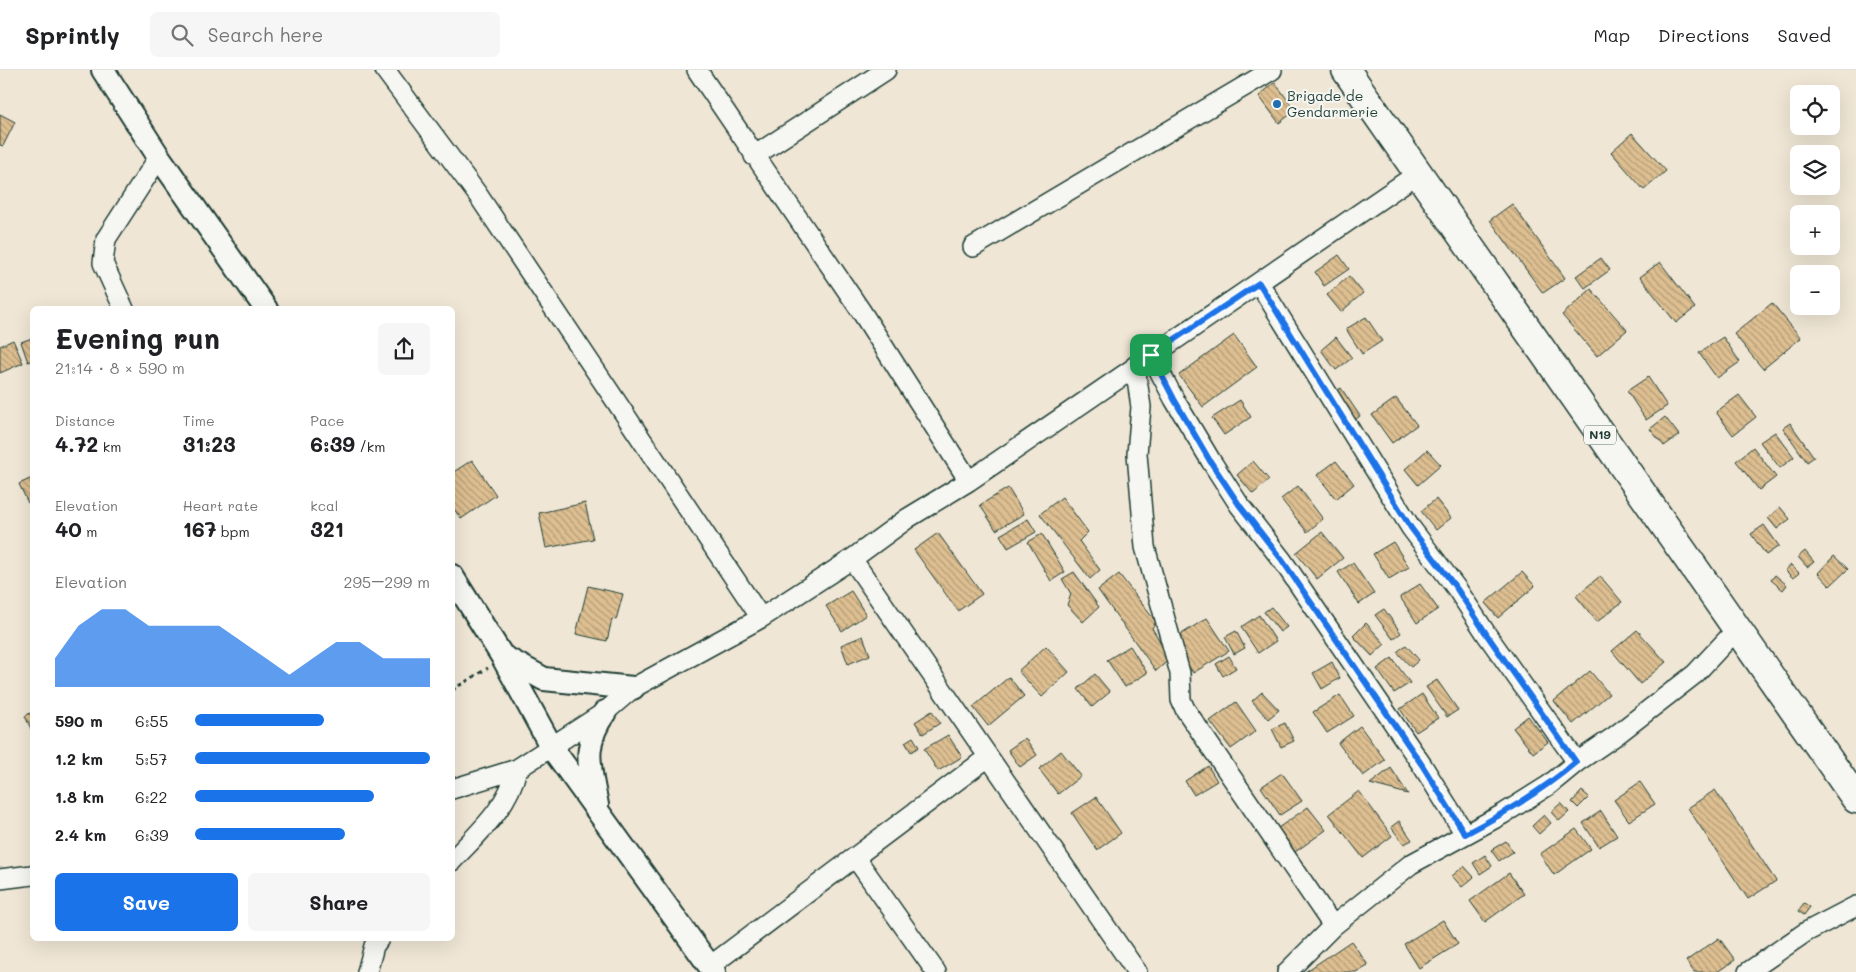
<!DOCTYPE html>
<html lang="en">
<head>
<meta charset="utf-8">
<style>
  :root { --surface:#fff; --page:#f6f6f6; --text:#202124; --muted:#757577; --line:#e0e0e0; --accent:#1a73e8 }
  body { margin:0; font-family:Mali,sans-serif; background:var(--page); color:var(--text); height:100vh; display:flex; flex-direction:column; font-size:19px; white-space:nowrap }
  * { box-sizing:border-box; margin:0 }
  p { font-size:16px; color:var(--muted) }
  .icon { flex:none; width:28px; height:28px; fill:none; stroke:currentColor; stroke-width:2; stroke-linecap:round; stroke-linejoin:round }
  .map { position:relative; flex:1; overflow:hidden }
  .side { position:absolute; left:30px; top:236px; width:425px; height:635px; display:flex; flex-direction:column; background:var(--surface); border-radius:8px; box-shadow:0 5px 20px #0002 }
  .side>* { flex:none }
  .buttons { position:absolute; left:1790px; top:15px; display:grid; gap:10px }
  .buttons a { display:grid; place-items:center; width:50px; height:50px; border-radius:8px; background:var(--surface); box-shadow:0 5px 20px #0002; font-size:25px }
  .pin { position:absolute; display:grid; place-items:center; width:42px; height:42px; color:#fff; margin:-21px; border-radius:10px; box-shadow:0 2px 8px #0006 }
  .round { display:grid; place-items:center; flex:none; width:52px; height:52px; border-radius:8px; background:var(--page) }
  .summary { display:flex; align-items:center; justify-content:space-between; height:85px; padding:0 25px }
  h1 { font-size:28px; font-weight:700; line-height:38px }
  .figures { display:grid; grid-template-columns:repeat(3,1fr); gap:8px; height:85px; padding:5px 25px }
  .figures div { display:grid; align-content:center }
  .figures b { font-size:21px; font-weight:700 }
  .figures small { font-size:14px; font-weight:400 }
  .figures p { font-size:14px }
  .chart { height:140px; padding:10px 25px }
  .chart p { display:flex; justify-content:space-between }
  .chart svg { width:100%; height:90px; margin-top:5px; fill:var(--accent); opacity:.7 }
  .button { display:flex; gap:10px; margin-top:auto; padding:10px 25px }
  .button a { flex:1; height:58px; border-radius:8px; background:var(--accent); color:#fff; font-size:20px; font-weight:700; line-height:58px; text-align:center }
  .button a+a { background:var(--page); color:var(--text) }
  ul { padding:0 25px; list-style:none; font-size:16px }
  li { display:grid; grid-template-columns:80px 60px 1fr; align-items:center; height:38px }
  li i { height:12px; border-radius:6px; background:var(--accent) }
  header { display:flex; align-items:center; gap:30px; box-sizing:border-box; height:70px; padding:0 25px; background:var(--surface); border-bottom:1px solid var(--line) }
  header strong { font-size:24px }
  nav { display:flex; gap:28px; margin-inline-start:auto; font-size:18px }
  .search { width:350px; height:45px; background:var(--page); display:flex; align-items:center; gap:12px; box-sizing:border-box; padding:0 18px; border-radius:8px; color:var(--muted); font-size:19px }
  .map>svg:first-child { display:block }
  .building { fill:url(#building-back-hatch); stroke:#1f3d34 }
  .lines { fill:none; stroke-linecap:round; stroke-linejoin:round }
  .minor-casing { stroke:#1f3d34; stroke-width:22 }
  .tertiary-casing { stroke:#1f3d34; stroke-width:26 }
  .trunk-casing { stroke:#1f3d34; stroke-width:31 }
  .path { stroke:#1f3d34; stroke-width:3; stroke-dasharray:4 4; stroke-linecap:butt }
  .minor { stroke:#f6f6f2; stroke-width:19 }
  .tertiary { stroke:#f6f6f2; stroke-width:22 }
  .trunk { stroke:#f6f6f2; stroke-width:28 }
  .route-casing { stroke:#fff; stroke-width:10 }
  .route { stroke:#1a73e8; stroke-width:6 }
  .poi-dot { fill:#1f6fb2; stroke:#f6f6f2; stroke-width:2 }
  .labels { text-anchor:middle; stroke-width:4; stroke-linejoin:round; paint-order:stroke }
  .shield { fill:#f6f6f2; stroke:#60746d; stroke-width:1 }
  .shield-label { font-size:12px; font-weight:bold; fill:#1f3d34 }
  .poi-label { font-size:14px; fill:#1f3d34; stroke:#f6f6f2; text-anchor:start }
</style>
</head>
<body>
<header>
<strong>Sprintly</strong>
<div class="search"><svg class="icon" aria-label="search" viewBox="0 0 24 24"><circle cx="10" cy="10" r="6"/><path d="M15 15l6 6"/></svg>Search here</div>
<nav><a>Map</a><a>Directions</a><a>Saved</a></nav>
</header>
<div class="map">
<svg width="1856" height="902" viewBox="0 0 1856 902">
  <defs>
    <pattern id="building-back-hatch" width="6" height="6" patternUnits="userSpaceOnUse" patternTransform="scale(1.25)"><rect width="6" height="6" fill="#debf91"/><path d="M-1 5l2 2M0 0l6 6M5-1l2 2" fill="none" stroke="#b39c77"/></pattern>
  </defs>
  <rect width="100%" height="100%" fill="#efe6d5"/>
  <filter id="ink" filterUnits="userSpaceOnUse"><feTurbulence type="fractalNoise" baseFrequency=".02" numOctaves="2"/><feDisplacementMap in="SourceGraphic" scale="10" xChannelSelector="R" yChannelSelector="G"/><feConvolveMatrix kernelMatrix="1 2 1 2 8 2 1 2 1" color-interpolation-filters="sRGB"/></filter>
  <g filter="url(#ink)">
    <path class="building" d="M1275,12L1295,41L1279,53L1259,26Z
      M0,44L15,52L3,76L0,75Z
      M1632,63L1666,101L1644,120L1611,82Z
      M1512,134L1565,208L1543,223L1490,150Z
      M1339,185L1349,199L1324,216L1315,202Z
      M1601,188L1610,200L1585,218L1576,206Z
      M1660,192L1695,238L1676,253L1640,207Z
      M1349,206L1363,223L1341,242L1327,225Z
      M1591,219L1627,260L1597,286L1562,245Z
      M1772,233L1801,268L1763,299L1734,264Z
      M1366,247L1382,271L1362,284L1346,259Z
      M1234,265L1257,297L1203,337L1179,305Z
      M1336,267L1352,288L1336,300L1321,280Z
      M1723,267L1740,292L1717,308L1699,283Z
      M32,268V290L28,292L21,272Z
      M13,270L23,293L0,303V276Z
      M1648,307L1667,336L1646,350L1627,321Z
      M1341,318L1360,346L1352,352L1332,323Z
      M1739,325L1756,347L1733,365L1716,342Z
      M1396,328L1417,355L1392,373L1372,345Z
      M1240,330L1251,347L1224,365L1212,348Z
      M1665,347L1679,365L1664,376L1650,359Z
      M1790,353L1814,387L1807,392L1783,358Z
      M1775,362L1794,387L1780,398L1760,372Z
      M1753,377L1776,407L1759,420L1736,391Z
      M1427,380L1441,395L1418,415L1405,399Z
      M472,390L496,425L461,449L452,436V403Z
      M1253,391L1269,410L1253,424L1237,405Z
      M1336,391L1354,414L1336,429L1317,405Z
      M32,408V431L28,433L19,414Z
      M1298,416L1323,449L1307,462L1281,429Z
      M1008,418L1024,444L996,460L980,435Z
      M1062,427L1088,462L1079,471L1100,500L1090,509L1040,444Z
      M1436,429L1451,448L1436,460L1421,441Z
      M585,433L593,469L546,478L539,443Z
      M1780,437L1790,449L1777,459L1768,448Z
      M1028,449L1036,462L1008,478L1000,465Z
      M1764,455L1779,476L1766,485L1751,464Z
      M1322,462L1343,488L1317,509L1296,483Z
      M938,463L982,524L958,541L914,480Z
      M1042,464L1065,502L1051,511L1028,472Z
      M1393,472L1409,497L1389,509L1373,484Z
      M1805,481L1814,492L1807,497L1798,487Z
      M1834,486L1848,499L1830,516L1818,503Z
      M1353,493L1374,524L1359,534L1338,502Z
      M1791,495L1799,503L1793,508L1785,500Z
      M1074,502L1099,537L1083,552L1067,535L1071,524L1062,509Z
      M1522,502L1535,516L1498,548L1485,533Z
      M1119,504L1156,552L1152,558L1170,589L1156,601L1098,520Z
      M1775,505L1787,515L1783,520L1771,510Z
      M1600,506L1622,532L1597,552L1576,526Z
      M1420,514L1438,539L1417,553L1400,527Z
      M588,516L623,524L616,550L612,549L607,571L576,564Z
      M851,521L866,545L842,561L826,536Z
      M1271,537L1287,557L1280,562L1264,542Z
      M1384,539L1401,563L1393,569L1375,545Z
      M1259,545L1276,571L1258,583L1241,557Z
      M1207,548L1229,581L1193,603L1172,570Z
      M1366,553L1385,574L1372,586L1353,566Z
      M1637,560L1666,592L1640,614L1612,581Z
      M1236,561L1245,578L1234,584L1225,567Z
      M863,566L870,585L848,594L841,575Z
      M1406,575L1419,590L1411,597L1397,582Z
      M1046,576L1069,602L1042,627L1018,601Z
      M1130,576L1147,603L1125,617L1107,590Z
      M1229,586L1236,598L1223,606L1216,594Z
      M1392,588L1410,613L1394,623L1377,599Z
      M1332,592L1340,608L1322,619L1313,603Z
      M1590,601L1609,624L1573,654L1554,631Z
      M1095,604L1110,622L1092,637L1078,619Z
      M1009,607L1024,626L988,656L973,637Z
      M1437,610L1458,640L1447,647L1426,617Z
      M1262,622L1279,640L1268,649L1252,631Z
      M1422,624L1438,648L1416,662L1400,639Z
      M1340,625L1354,646L1327,663L1313,642Z
      M1236,632L1256,661L1231,679L1210,651Z
      M932,641L940,653L923,664L915,652Z
      M32,642V661L25,646Z
      M1528,646L1548,672L1533,683L1513,658Z
      M1285,653L1294,671L1281,677L1272,659Z
      M1360,656L1385,690L1363,706L1338,673Z
      M948,665L962,687L938,701L924,679Z
      M913,667L919,677L911,682L905,672Z
      M1025,668L1037,685L1020,697L1008,680Z
      M1061,681L1081,706L1058,724L1039,699Z
      M1208,696L1217,711L1194,725L1185,711Z
      M1391,698L1408,724L1370,714Z
      M1282,703L1302,731L1280,745L1261,717Z
      M1640,712L1655,734L1629,751L1614,730Z
      M1715,720L1776,811L1748,829L1688,738Z
      M1359,721L1392,766L1363,788L1329,744Z
      M1582,721L1589,727L1578,738L1572,732Z
      M1096,727L1121,763L1097,780L1072,743Z
      M1561,733L1569,742L1559,751L1551,742Z
      M1308,737L1326,760L1295,782L1278,758Z
      M1601,741L1617,766L1599,777L1583,753Z
      M1544,745L1551,753L1539,764L1532,756Z
      M1399,751L1412,770L1404,774L1391,757Z
      M1576,759L1591,779L1554,805L1540,784Z
      M1506,771L1513,782L1499,791L1491,780Z
      M1485,785L1492,796L1480,804L1473,793Z
      M1464,796L1474,807L1462,817L1452,806Z
      M1509,803L1524,824L1485,852L1470,831Z
      M1804,833L1810,837L1804,845L1798,841Z
      M1443,850L1458,874L1419,898L1404,874Z
      M1719,868L1735,890L1717,902H1694L1686,891Z
      M1351,871L1368,895L1356,902H1305Z"/>
    <g class="lines">
      <g class="minor-casing">
        <path id="minor" d="M385,0L478,125L761,548
          M697,0L861,241L969,411
          M754,86L886,0
          M973,177L1272,0
          M1259,213L1411,458L1457,519L1487,565L1577,692
          M124,239L103,193L106,169L159,87
          M1151,285L1174,329L1211,391L1240,436L1282,490L1422,695L1465,764
          M1135,296L1141,337L1137,384L1145,477L1180,603L1181,630L1185,639L1333,856
          M852,489L1137,902
          M452,719L517,699L605,642L633,618L761,548L852,489L908,448L969,411L1417,104
          M855,787L936,902
          M452,791C478,763 508,738 517,699
          M0,809L32,805
          M710,896L987,688
          M367,902L374,876L379,869
          M1287,902L1333,856L1411,794L1503,744L1549,715L1577,692L1615,666L1695,604L1737,559
          M1748,902L1806,862L1856,836"/>
      </g>
      <g class="tertiary-casing">
        <path id="tertiary" d="M103,0L159,87L266,239
          M452,506L502,586L552,678L714,902
          M502,586L544,609L633,618
          M597,735C590,698 581,675 605,642"/>
      </g>
      <g class="trunk-casing">
        <path id="trunk" d="M1346,0L1856,729"/>
      </g>
      <path class="path" d="M452,620L488,598"/>
      <use href="#minor" class="minor"/>
      <use href="#tertiary" class="tertiary"/>
      <use href="#trunk" class="trunk"/>
    </g>
  </g>
  <g class="lines" filter="url(#ink)">
    <g class="route-casing">
      <path id="route" d="M1259,213L1411,458L1457,519L1487,565L1576,692C1542,721 1505,743 1465,764L1422,695L1282,490L1240,436L1210,391L1174,329L1151,285Z"/>
    </g>
    <use href="#route" class="route"/>
  </g>
  <circle class="poi-dot" cx="1277" cy="34" r="5"/>
  <g class="labels">
    <rect class="shield" x="1584" y="355.5" width="32" height="19" rx="4"/>
    <g class="shield-label">
      <text x="1600" y="369">N19</text>
    </g>
    <g class="poi-label">
      <text x="1287" y="31">Brigade de<tspan x="1287" dy="16">Gendarmerie</tspan></text>
    </g>
  </g>
</svg>
<div class="buttons">
<a><svg class="icon" aria-label="locate" viewBox="0 0 24 24"><circle cx="12" cy="12" r="6"/><path d="M12 2v4M12 18v4M2 12h4M18 12h4"/></svg></a>
<a><svg class="icon" aria-label="layers" viewBox="0 0 24 24"><path d="M12 4l9 5-9 5-9-5zM3 14l9 5 9-5"/></svg></a>
<a>+</a>
<a>−</a>
</div>
<div class="pin" style="left:1151px;top:285px;background:#1e9e55"><svg class="icon" aria-label="arrive" viewBox="0 0 24 24"><path d="M6 21V4h12l-3 4 3 4H6"/></svg></div>
<section class="side">
<div class="summary"><div><h1>Evening run</h1><p>21:14 · 8 × 590 m</p></div><a class="round"><svg class="icon" aria-label="share" viewBox="0 0 24 24"><path d="M12 15V3M7 8l5-5 5 5M5 13v7h14v-7"/></svg></a></div>
<div class="figures">
<div><p>Distance</p><b>4.72<small> km</small></b></div>
<div><p>Time</p><b>31:23</b></div>
<div><p>Pace</p><b>6:39<small> /km</small></b></div>
</div>
<div class="figures">
<div><p>Elevation</p><b>40<small> m</small></b></div>
<div><p>Heart rate</p><b>167<small> bpm</small></b></div>
<div><p>kcal</p><b>321</b></div>
</div>
<div class="chart"><p><span>Elevation</span>295–299 m</p>
<svg viewBox="0 0 160 44" preserveAspectRatio="none"><path d="M0 44V30L10 14L20 6L30 6L40 14L50 14L60 14L70 14L80 22L90 30L100 38L110 30L120 22L130 22L140 30L150 30L160 30V44z"/></svg>
</div>
<ul>
<li><b>590 m</b>6:55<i style="width:55%"></i></li>
<li><b>1.2 km</b>5:57<i style="width:100%"></i></li>
<li><b>1.8 km</b>6:22<i style="width:76%"></i></li>
<li><b>2.4 km</b>6:39<i style="width:64%"></i></li>
</ul>
<div class="button"><a>Save</a><a>Share</a></div>
</section>
</div>
</body>
</html>
